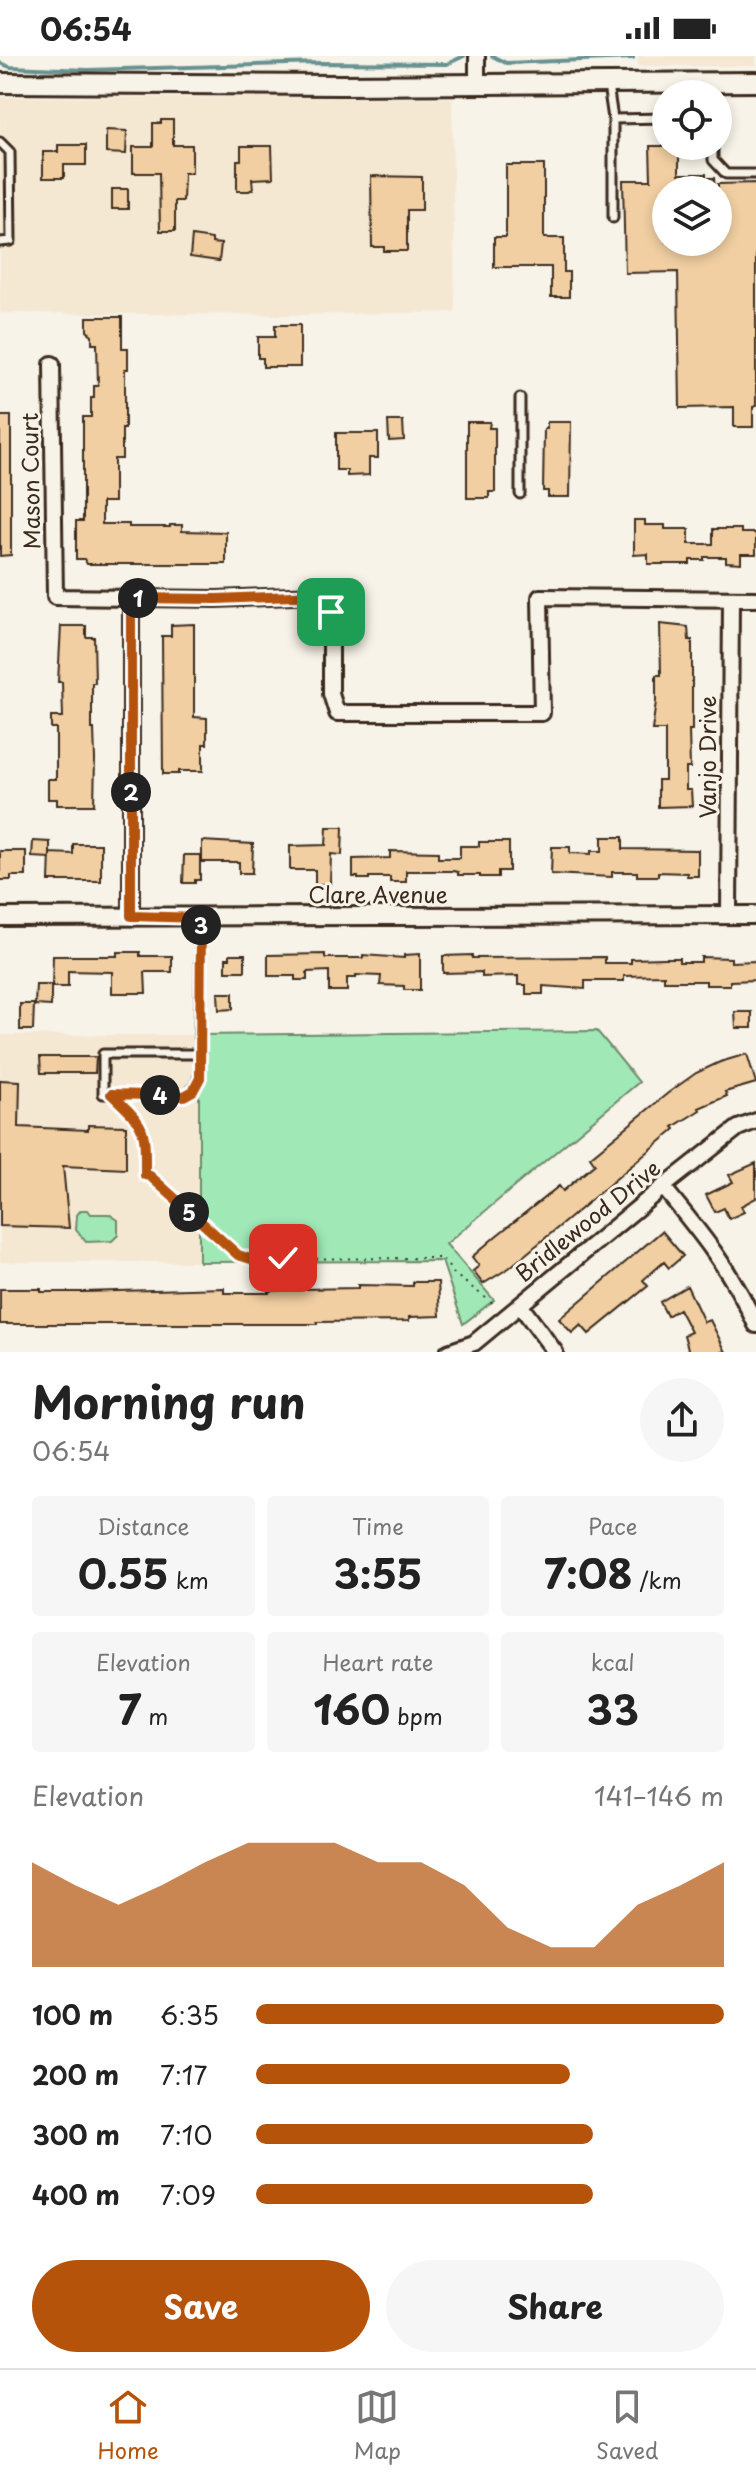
<!DOCTYPE html>
<html lang="en">
<head>
<meta charset="utf-8">
<style>
  :root { --surface:#fff; --page:#f6f6f6; --text:#222; --muted:#767676; --line:#e0e0e0; --accent:#b45309 }
  body { margin:0; font-family:"Playpen Sans",sans-serif; background:var(--page); color:var(--text); height:100vh; display:flex; flex-direction:column; font-size:30px; white-space:nowrap }
  * { box-sizing:border-box; margin:0 }
  p { font-size:26px; color:var(--muted) }
  .icon { flex:none; width:44px; height:44px; fill:none; stroke:currentColor; stroke-width:2; stroke-linecap:round; stroke-linejoin:round }
  .map { position:relative; height:1296px; overflow:hidden }
  .details { display:flex; flex-direction:column; background:var(--surface); flex:1 }
  .details>* { flex:none }
  .controls { position:absolute; left:652px; top:24px; display:grid; gap:16px }
  .controls a { display:grid; place-items:center; width:80px; height:80px; border-radius:50%; background:var(--surface); box-shadow:0 4px 12px #0003; font-size:40px }
  .pin { position:absolute; display:grid; place-items:center; width:68px; height:68px; color:#fff; margin:-34px; border-radius:16px; box-shadow:0 4px 12px #0006 }
  .km { position:absolute; width:40px; height:40px; margin:-20px; border-radius:50%; background:#222; color:#fff; font-size:22px; line-height:40px; text-align:center }
  .round { display:grid; place-items:center; flex:none; width:84px; height:84px; border-radius:42px; background:var(--page) }
  .summary { display:flex; align-items:center; justify-content:space-between; height:136px; padding:0 32px }
  h1 { font-size:44px; font-weight:700; line-height:60px }
  .metrics { display:grid; grid-template-columns:repeat(3,1fr); gap:12px; height:136px; padding:8px 32px }
  .metrics div { display:grid; align-content:center; border-radius:8px; background:var(--page); text-align:center }
  .metrics b { font-size:40px; font-weight:700 }
  .metrics small { font-size:22px; font-weight:400 }
  .metrics p { font-size:22px }
  .chart { height:224px; padding:16px 32px }
  .chart p { display:flex; justify-content:space-between }
  .chart svg { width:100%; height:144px; margin-top:8px; fill:var(--accent); opacity:.7 }
  .button { display:flex; gap:16px; margin-top:auto; padding:16px 32px }
  .button a { flex:1; height:92px; border-radius:48px; background:var(--accent); color:#fff; font-size:32px; font-weight:700; line-height:92px; text-align:center }
  .button a+a { background:var(--page); color:var(--text) }
  ul { padding:0 32px; list-style:none; font-size:26px }
  li { display:grid; grid-template-columns:128px 96px 1fr; align-items:center; height:60px }
  li i { height:20px; border-radius:10px; background:var(--accent) }
  .status { display:flex; justify-content:space-between; align-items:center; height:56px; padding:0 40px; background:var(--surface); direction:ltr }
  .status svg { height:22px; fill:currentColor }
  .dock { display:flex; justify-content:space-around; align-items:center; height:112px; border-top:2px solid var(--line); background:var(--surface); font-size:22px; color:var(--muted) }
  .dock a { display:grid; justify-items:center; gap:4px }
  .dock .current { color:var(--accent) }
  .map>svg:first-child { display:block }
  .built { fill:#f5e8d3 }
  .green { fill:#a0e9b7; stroke:#6e8a6a; stroke-width:2 }
  .lines { fill:none; stroke-linecap:round; stroke-linejoin:round }
  .stream { stroke:#689291; stroke-width:4 }
  .building { fill:#f1cfa2; stroke:#3b2a1e; stroke-width:2 }
  .service-casing { stroke:#3b2a1e; stroke-width:13 }
  .minor-casing { stroke:#3b2a1e; stroke-width:20 }
  .tertiary-casing { stroke:#3b2a1e; stroke-width:22 }
  .secondary-casing { stroke:#3b2a1e; stroke-width:24 }
  .path { stroke:#3b2a1e; stroke-width:2; stroke-dasharray:2 6; stroke-linecap:butt }
  .service { stroke:#f7f3e8; stroke-width:7 }
  .minor { stroke:#f7f3e8; stroke-width:14 }
  .tertiary { stroke:#f7f3e8; stroke-width:16 }
  .secondary { stroke:#f7f3e8; stroke-width:18 }
  .route-casing { stroke:#fff; stroke-width:16 }
  .route { stroke:#b45309; stroke-width:10 }
  .labels { text-anchor:middle; stroke-width:6; stroke-linejoin:round; paint-order:stroke }
  .street-label { font-size:22px; fill:#3b2a1e; stroke:#f7f3e8 }
</style>
</head>
<body>
<div class="status"><b>06:54</b><svg viewBox="0 0 49 12"><path d="M0 12V9h3v3zM5 12V6h3v6zM10 12V3h3v9zM15 12V0h3v12zM26 1h20v11H26zM47 4h2v5h-2z"/></svg></div>
<div class="map">
<svg width="756" height="1296" viewBox="0 0 756 1296">
  <rect width="100%" height="100%" fill="#f7f3e8"/>
  <filter id="ink" filterUnits="userSpaceOnUse"><feTurbulence type="fractalNoise" baseFrequency=".0125" numOctaves="2"/><feDisplacementMap in="SourceGraphic" scale="16" xChannelSelector="R" yChannelSelector="G"/><feConvolveMatrix kernelMatrix="1 2 1 2 8 2 1 2 1" color-interpolation-filters="sRGB"/></filter>
  <g filter="url(#ink)">
    <path class="built" d="M638,0H756V10H638Z
      M0,41L452,42L455,256L296,259L0,257Z
      M0,979H199V1206H0Z"/>
    <path class="green" d="M597,975L639,1026L446,1188L494,1244L463,1268L442,1205L199,1206V979Z
      M81,1154H88L91,1158H109L118,1164V1179L112,1185L86,1186L76,1174L77,1159Z"/>
    <g class="lines">
      <path class="stream" d="M492,0L506,7L633,2V0
        M0,7L10,11L88,14L321,7L447,8L464,0"/>
    </g>
    <path class="building" d="M161,64H173V89H192V117H184L183,145H175V175H160L159,117H133V91H153V67H161Z
      M106,74L127,75L126,98L106,97Z
      M58,89H86V109H64V122H43V96H58Z
      M241,90H272L273,122L252,123L253,133L249,135H237V104H241Z
      M650,90H679V118H706V122H714L715,134H666V186H718V128L756,127V350L753,351V371H734V351L680,352L678,216L625,217L623,124H651Z
      M506,109H544V182H564V216H569V241H551V211H494V181H506Z
      M371,120L422,121V154H407V195H384V191H372Z
      M112,133H128V153H112Z
      M192,180L212,183V187L221,188L219,205L190,201Z
      M87,261H122V292H128V313H125V373H122V403H114V446H102V468H129V471H170V469H182V475L226,476V508H87L84,503H76V465H83V361H91V342H94V330H98L97,288H92V279L87,275Z
      M275,269H300V311H263V302H258V281H275Z
      M0,360H11V499L0,500Z
      M388,365H403L404,384L389,385Z
      M467,366H490L489,372H495V436H489V442H467Z
      M547,366H571L570,441H548V435H543L544,373H547Z
      M336,377H378V402H369V419L347,420V414H336Z
      M634,464H645V469H665V473H689V488H713V473H741V477H756V498H741V507L726,506V501H704V504H690V508H648V498L634,499Z
      M194,568V661L207,662V688H203V715H179V718H163L162,580H171V569Z
      M660,568L688,571L689,584H692V674H689L690,712H686V734H691L692,750L658,751V724H665V674H652L656,646V619H661Z
      M61,570H86V581H94L95,627H92V673H94L95,703L94,749H57V743H48V723H56V672H51V661H63L62,626H58Z
      M327,771H343L342,799L331,798L330,828H315V814H290V790L326,789Z
      M602,781H623V793L698,794V820H687V817L658,816V820H637V816H612V821L551,818L552,791H570V797L591,798V795H602Z
      M33,785L50,786V802L32,801Z
      M202,785L253,788L252,817H239V806H202Z
      M479,786H509V815H498V821H480V819H458V816L453,815H406V826H390V821H369V823H358V821H353V803L390,802V795L438,796V802H460V790H479Z
      M73,788H101V825H49L50,797L73,798Z
      M0,795H26V820H11V824H0Z
      M184,799H200V824H195V827H183Z
      M117,896H140V900H172V916H145L146,937H112V916L68,915V931H52L53,900H117Z
      M230,898H245V915H226V902H230Z
      M325,898V902H363V899L404,902V899L420,898V934H404V930L380,929L381,920L356,919V922H347V935H329V915L307,916V924H295V920H268V899Z
      M472,899V902L605,901V907H631V903L664,902H679V906H701V901L731,902V906L756,905V924L730,925V929H706V925H664V919L624,920V925H585V933L543,930V938H526V929H518V920L482,921V916L443,917V900Z
      M36,929H51V950L35,949Z
      M218,937H233V953L219,954Z
      M20,948H34L33,974H20Z
      M735,956H752V972H736Z
      M747,998L756,1027L725,1036L727,1040L699,1052L700,1054L673,1071L675,1073L566,1165L509,1212L483,1228L473,1215L479,1210L472,1201L496,1180L559,1130L563,1135L595,1108L590,1101L668,1037L696,1017L720,1006Z
      M40,1001H96L95,1017H41Z
      M0,1024L20,1025L19,1071L88,1074V1069L126,1070V1113L63,1110L69,1172L0,1170Z
      M756,1107V1142L741,1150L744,1156L729,1163L724,1152L715,1156L706,1139L733,1126L729,1119Z
      M662,1175L683,1200L669,1212L664,1206L643,1224L648,1230L589,1278L581,1269L572,1277L559,1263Z
      M413,1226H438L440,1260L409,1261V1265L317,1266V1268H0V1233H41V1236H83L224,1232V1237H269V1235L300,1233L358,1232V1229L413,1230Z
      M687,1230L704,1266L710,1264L726,1296H689L684,1279L691,1276L679,1253L667,1260L660,1246Z"/>
    <g class="lines">
      <g class="service-casing">
        <path id="service" d="M608,29L613,63V162
          M613,63L666,62
          M0,86L10,96L11,185L0,186
          M713,90V104L726,118H756
          M520,438V342
          M200,998H103V1038L184,1040C206,1028 200,1000 199,979L201,862"/>
      </g>
      <g class="minor-casing">
        <path id="minor" d="M477,0V27
          M52,308L55,541L217,543L317,539L331,556V638L337,657H542L540,541L756,543
          M131,542V860
          M729,859L731,543
          M663,1131C700,1176 732,1215 756,1269
          M520,1249L555,1296
          M448,1296L474,1287L663,1131L738,1072L756,1065"/>
      </g>
      <g class="tertiary-casing">
        <path id="tertiary" d="M0,861L756,859"/>
      </g>
      <g class="secondary-casing">
        <path id="secondary" d="M0,27L342,29L756,26"/>
      </g>
      <path class="path" d="M123,1049L145,1075V1119L150,1120L238,1199L251,1203L442,1202L454,1218L494,1248"/>
      <use href="#service" class="service"/>
      <use href="#minor" class="minor"/>
      <use href="#tertiary" class="tertiary"/>
      <use href="#secondary" class="secondary"/>
    </g>
  </g>
  <g class="lines" filter="url(#ink)">
    <g class="route-casing">
      <path id="route" d="M283,1202L251,1203L238,1199L150,1120L145,1119C145,1070 147,1072 111,1038L184,1040L193,1035L200,1022L201,862L131,860V542L217,543L317,539L331,556"/>
    </g>
    <use href="#route" class="route"/>
  </g>
  <g class="labels">
    <g class="street-label">
      <text transform="translate(31 425) rotate(-91)" y="8">Mason Court</text>
      <text transform="translate(708 701) rotate(-90)" y="8">Vanjo Drive</text>
      <text x="378" y="847">Clare Avenue</text>
      <text transform="translate(588 1165) rotate(-39)" y="8">Bridlewood Drive</text>
    </g>
  </g>
</svg>
<div class="controls">
<a><svg class="icon" aria-label="locate" viewBox="0 0 24 24"><circle cx="12" cy="12" r="6"/><path d="M12 2v4M12 18v4M2 12h4M18 12h4"/></svg></a>
<a><svg class="icon" aria-label="layers" viewBox="0 0 24 24"><path d="M12 4l9 5-9 5-9-5zM3 14l9 5 9-5"/></svg></a>
</div>
<div class="pin" style="left:331px;top:556px;background:#1e9e55"><svg class="icon" aria-label="arrive" viewBox="0 0 24 24"><path d="M6 21V4h12l-3 4 3 4H6"/></svg></div>
<div class="pin" style="left:283px;top:1202px;background:#d93025"><svg class="icon" aria-label="check" viewBox="0 0 24 24"><path d="M5 12l5 5 9-10"/></svg></div>
<b class="km" style="left:138px;top:542px">1</b>
<b class="km" style="left:131px;top:736px">2</b>
<b class="km" style="left:201px;top:869px">3</b>
<b class="km" style="left:160px;top:1039px">4</b>
<b class="km" style="left:189px;top:1156px">5</b>
</div>
<section class="details">
<div class="summary"><div><h1>Morning run</h1><p>06:54</p></div><a class="round"><svg class="icon" aria-label="share" viewBox="0 0 24 24"><path d="M12 15V3M7 8l5-5 5 5M5 13v7h14v-7"/></svg></a></div>
<div class="metrics">
<div><p>Distance</p><b>0.55<small> km</small></b></div>
<div><p>Time</p><b>3:55</b></div>
<div><p>Pace</p><b>7:08<small> /km</small></b></div>
</div>
<div class="metrics">
<div><p>Elevation</p><b>7<small> m</small></b></div>
<div><p>Heart rate</p><b>160<small> bpm</small></b></div>
<div><p>kcal</p><b>33</b></div>
</div>
<div class="chart"><p><span>Elevation</span>141–146 m</p>
<svg viewBox="0 0 160 44" preserveAspectRatio="none"><path d="M0 44V12L10 19L20 25L30 19L40 12L50 6L60 6L70 6L80 12L90 12L100 19L110 32L120 38L130 38L140 25L150 19L160 12V44z"/></svg>
</div>
<ul>
<li><b>100 m</b>6:35<i style="width:100%"></i></li>
<li><b>200 m</b>7:17<i style="width:67%"></i></li>
<li><b>300 m</b>7:10<i style="width:72%"></i></li>
<li><b>400 m</b>7:09<i style="width:72%"></i></li>
</ul>
<div class="button"><a>Save</a><a>Share</a></div>
</section>
<nav class="dock">
<a class="current"><svg class="icon" aria-label="home" viewBox="0 0 24 24"><path d="M3 11l9-7 9 7M6 9v11h12V9"/></svg>Home</a>
<a><svg class="icon" aria-label="map" viewBox="0 0 24 24"><path d="M3 6l6-2 6 2 6-2v14l-6 2-6-2-6 2zM9 4v14M15 6v14"/></svg>Map</a>
<a><svg class="icon" aria-label="saved" viewBox="0 0 24 24"><path d="M7 4h10v16l-5-4-5 4z"/></svg>Saved</a>
</nav>
</body>
</html>
